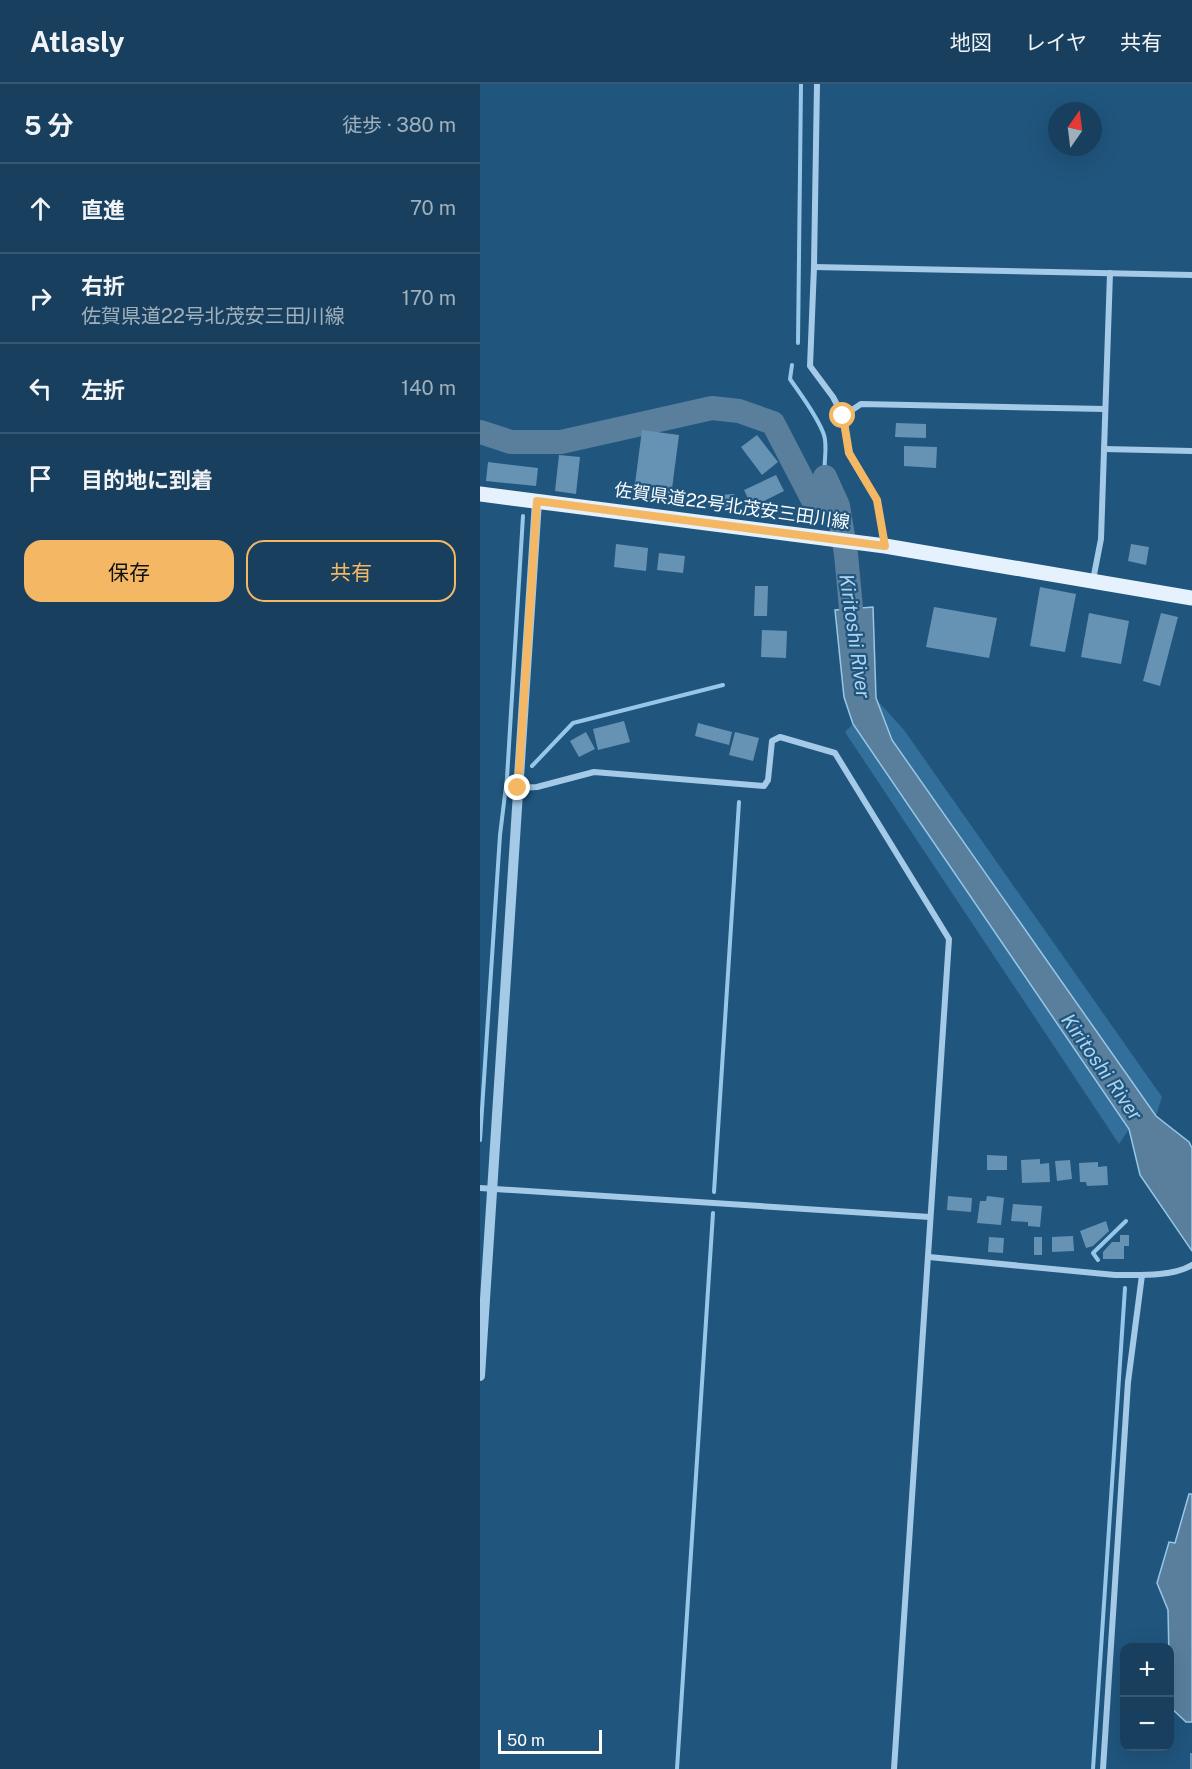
<!DOCTYPE html>
<html lang="ja">
<meta charset="utf-8">
<style>
:root{--surface:#18405e;--page:#214764;--text:#f1f3f6;--muted:#9fafbc;--line:#365973;--accent:#f4b864}
body{margin:0;font-family:"Public Sans","Noto Sans JP",sans-serif;background:var(--page);color:var(--text)}
.controls{position:absolute;right:18px;bottom:18px;display:grid;overflow:hidden;border-radius:12px;box-shadow:0 6px 24px #0002}
.controls button{width:54px;height:54px;display:grid;place-items:center;padding:0;border:0;border-bottom:2px solid var(--line);background:var(--surface);color:var(--text);font:30px sans-serif}
.compass{position:absolute;left:568px;top:18px;width:54px;height:54px;border-radius:50%;background:var(--surface);box-shadow:0 6px 24px #0002;rotate:14deg}
.scale{position:absolute;left:18px;bottom:15px;width:104px;box-sizing:border-box;padding-left:6px;border:3px solid #fff;border-top:0;font-size:16px;line-height:21px;white-space:nowrap;color:#fff;-webkit-text-stroke:4px #20557d;paint-order:stroke}
.stop{position:absolute;width:18px;height:18px;margin:-14px;border:4px solid #f4b864;border-radius:50%;background:#fff}
.stop.end{background:#f4b864;border-color:#fff;box-shadow:0 2px 6px #0008}
.list{margin:0;padding:0;list-style:none}
h2{display:flex;justify-content:space-between;align-items:center;height:78px;margin:0;padding:0 24px;font-size:26px}
h2 small{font-size:20px;font-weight:400;color:var(--muted)}
.list li{display:grid;grid-template-columns:39px 1fr auto;gap:18px;align-items:center;box-sizing:border-box;height:90px;padding:0 24px;border-top:2px solid var(--line)}
.list b{display:block;font-size:22px;white-space:nowrap}
.list p{margin:0;font-size:20px;white-space:nowrap;color:var(--muted)}
.list em{font-size:20px;font-style:normal;color:var(--muted)}
.actions{display:flex;gap:12px;padding:18px 24px}
.actions a{flex:1;padding:14px 0;border:2px solid var(--accent);border-radius:18px;text-align:center;font-size:21px;color:var(--accent)}
.actions .main{background:var(--accent);color:#111}
.icon{flex:none;width:33px;height:33px;fill:none;stroke:currentColor;stroke-width:2;stroke-linecap:round;stroke-linejoin:round}
.map{position:relative;flex:none;width:712px;height:1685px;overflow:hidden}
header{display:flex;align-items:center;gap:36px;box-sizing:border-box;height:84px;padding:0 30px;background:var(--surface);border-bottom:2px solid var(--line)}
header strong{font-size:28px}
nav{display:flex;gap:33px;margin-inline-start:auto;font-size:21px}
main{display:flex}
aside{flex:1;background:var(--surface)}
.map>svg:first-child{display:block}
.green{fill:#336f9b}
.water{fill:#597f9d;stroke:#97c7e8;stroke-width:1.5}
.lines{fill:none;stroke-linecap:round;stroke-linejoin:round}
.stream{stroke:#97c7e8;stroke-width:4}
.river{stroke:#597f9d;stroke-width:24}
.building{fill:#6693b4}
.minor{stroke:#a4cae7;stroke-width:6}
.tertiary{stroke:#a4cae7;stroke-width:10}
.primary{stroke:#e5f1fd;stroke-width:15}
.route{stroke:#f4b864;stroke-width:8}
.labels{text-anchor:middle;stroke-width:4.5;stroke-linejoin:round;paint-order:stroke}
.street-label{font-size:18px;fill:#fff;stroke:#20557d}
.water-label{font-size:20px;font-style:italic;fill:#afd4ef;stroke:#20557d}
</style>
<header>
<strong>Atlasly</strong>
<nav><a>地図</a><a>レイヤ</a><a>共有</a></nav>
</header>
<main>
<aside>
<h2>5 分<small>徒歩 · 380 m</small></h2>
<ul class="list">
<li><svg class="icon" aria-label="ahead" viewBox="0 0 24 24"><path d="M12 20V5M6 11l6-6 6 6"/></svg><div><b>直進</b></div><em>70 m</em></li>
<li><svg class="icon" aria-label="right" viewBox="0 0 24 24"><path d="M7 20v-9h11M14 6l5 5-5 5"/></svg><div><b>右折</b><p>佐賀県道22号北茂安三田川線</p></div><em>170 m</em></li>
<li><svg class="icon" aria-label="left" viewBox="0 0 24 24"><path d="M17 20v-9H6M10 6l-5 5 5 5"/></svg><div><b>左折</b></div><em>140 m</em></li>
<li><svg class="icon" aria-label="arrive" viewBox="0 0 24 24"><path d="M6 21V4h12l-3 4 3 4H6"/></svg><div><b>目的地に到着</b></div></li>
</ul>
<div class="actions"><a class="main">保存</a><a>共有</a></div>
</aside>
<div class="map">
<svg width="712" height="1685" viewBox="0 0 712 1685">
<rect width="100%" height="100%" fill="#20557d"/>
<!-- green -->
<g class="green">
<path d="M396 615 424 646 682 1013 676 1032 412 656Z"/>
<path d="M373 640 649 1045 639 1060 365 648Z"/>
</g>
<!-- water -->
<g class="water">
<path d="M393 523 396 614 412 656 676 1032 709 1058 712 1064V1167L660 1091 649 1045 373 640 364 613 355 526Z"/>
<path d="M709 1410H712V1638H706L690 1623 688 1526 677 1499 689 1458 695 1459Z"/>
</g>
<g class="lines">
<!-- stream -->
<g class="stream">
<path d="M318 259 321 0"/>
<path d="M312 281 310 295C321 311 338 333 344 351 348 363 343 379 345 393"/>
<path d="M52 682 93 639 243 601"/>
<path d="M0 1056 20 751 27 694 43 432"/>
<path d="M234 1108 259 718"/>
<path d="M618 1176 613 1169 646 1137"/>
<path d="M197 1685 233 1129"/>
<path d="M613 1685 645 1204"/>
</g>
<!-- river -->
<path class="river" d="M0 348 31 358H81L232 324 259 327 293 339 336 422 345 393 358 422 366 470 374 557"/>
</g>
<!-- building -->
<g class="building">
<path d="M416 339 446 340V354L415 353Z"/>
<path d="M162 346 199 351 190 420 153 415Z"/>
<path d="M277 351 298 378 282 391 261 363Z"/>
<path d="M424 362 457 363 456 384 424 382Z"/>
<path d="M79 371 100 373 96 410 75 407Z"/>
<path d="M8 378 58 384 56 402 6 397Z"/>
<path d="M296 391 304 407 272 423 264 406Z"/>
<path d="M254 410 255 423 241 424 240 411Z"/>
<path d="M136 460 168 464 166 487 134 483Z"/>
<path d="M651 460 669 463 666 481 648 477Z"/>
<path d="M179 469 205 472 203 489 177 486Z"/>
<path d="M275 502H288L287 532H274Z"/>
<path d="M560 503 596 510 585 568 550 562Z"/>
<path d="M454 523 517 534 509 574 446 563Z"/>
<path d="M609 529 649 537 641 580 601 573Z"/>
<path d="M681 529 698 533 680 602 663 597Z"/>
<path d="M282 546 307 547 306 574 281 573Z"/>
<path d="M144 637 150 658 118 666 113 645Z"/>
<path d="M218 639 252 648 249 661 215 652Z"/>
<path d="M106 648 115 665 99 673 90 657Z"/>
<path d="M255 648 279 654 273 677 249 671Z"/>
<path d="M507 1071 527 1072V1086H507Z"/>
<path d="M560 1075V1080L569 1079 570 1098 542 1099 541 1076Z"/>
<path d="M590 1076 592 1095 577 1097 575 1077Z"/>
<path d="M618 1078V1083L627 1082 628 1101 607 1102 606 1098H600L599 1079Z"/>
<path d="M468 1112 492 1114 491 1128 467 1126Z"/>
<path d="M507 1112 524 1114 521 1141 497 1139 500 1117H506Z"/>
<path d="M533 1120 562 1122 560 1143 548 1142V1138L531 1137Z"/>
<path d="M626 1137 629 1147 613 1162 606 1164 600 1147Z"/>
<path d="M640 1151H649V1162H644V1175H623V1168L632 1158H640Z"/>
<path d="M593 1152 594 1167 572 1168V1153Z"/>
<path d="M509 1153 524 1154 523 1169 508 1168Z"/>
<rect x="554" y="1153" width="8" height="18"/>
<rect x="710" y="1669" width="2" height="16"/>
</g>
<g class="lines">
<!-- minor -->
<g class="minor">
<path d="M337 0 334 183 330 282 353 313 363 332 369 370 397 416 405 460"/>
<path d="M334 183 712 191"/>
<path d="M363 332 381 320 625 325"/>
<path d="M624 365 712 367"/>
<path d="M613 496 621 455 630 189"/>
<path d="M38 704 57 703 114 688 284 702 288 696 292 657 300 653 355 669 469 855 414 1685"/>
<path d="M0 1104 450 1133"/>
<path d="M449 1173 635 1191C658 1191 692 1193 712 1181"/>
<path d="M623 1685 648 1298 662 1191"/>
</g>
<!-- tertiary -->
<path class="tertiary" d="M0 1292 57 417"/>
<!-- primary -->
<path class="primary" d="M0 410 405 462 712 514"/>
</g>
<g class="lines">
<!-- route -->
<path class="route" d="M38 704 57 417 405 462 397 416 369 369 363 332"/>
</g>
<g class="labels">
<!-- street labels -->
<g class="street-label">
<text transform="translate(252 422) rotate(8)" y="6">佐賀県道22号北茂安三田川線</text>
</g>
<!-- water labels -->
<g class="water-label">
<text transform="translate(375 552) rotate(82)" y="7">Kiritoshi River</text>
<text transform="translate(622 983) rotate(55)" y="7">Kiritoshi River</text>
</g>
</g>
</svg>
<div class="controls">
<button>+</button>
<button>−</button>
</div>
<svg class="compass" viewBox="-18 -18 36 36"><path d="M0-13l5 13h-10z" fill="#e53935"/><path d="M0 13l5-13h-10z" fill="#9fafbc"/></svg>
<div class="scale">50 m</div>
<div class="stop" style="left:363px;top:332px"></div>
<div class="stop end" style="left:38px;top:704px"></div>
</div>
</main>
